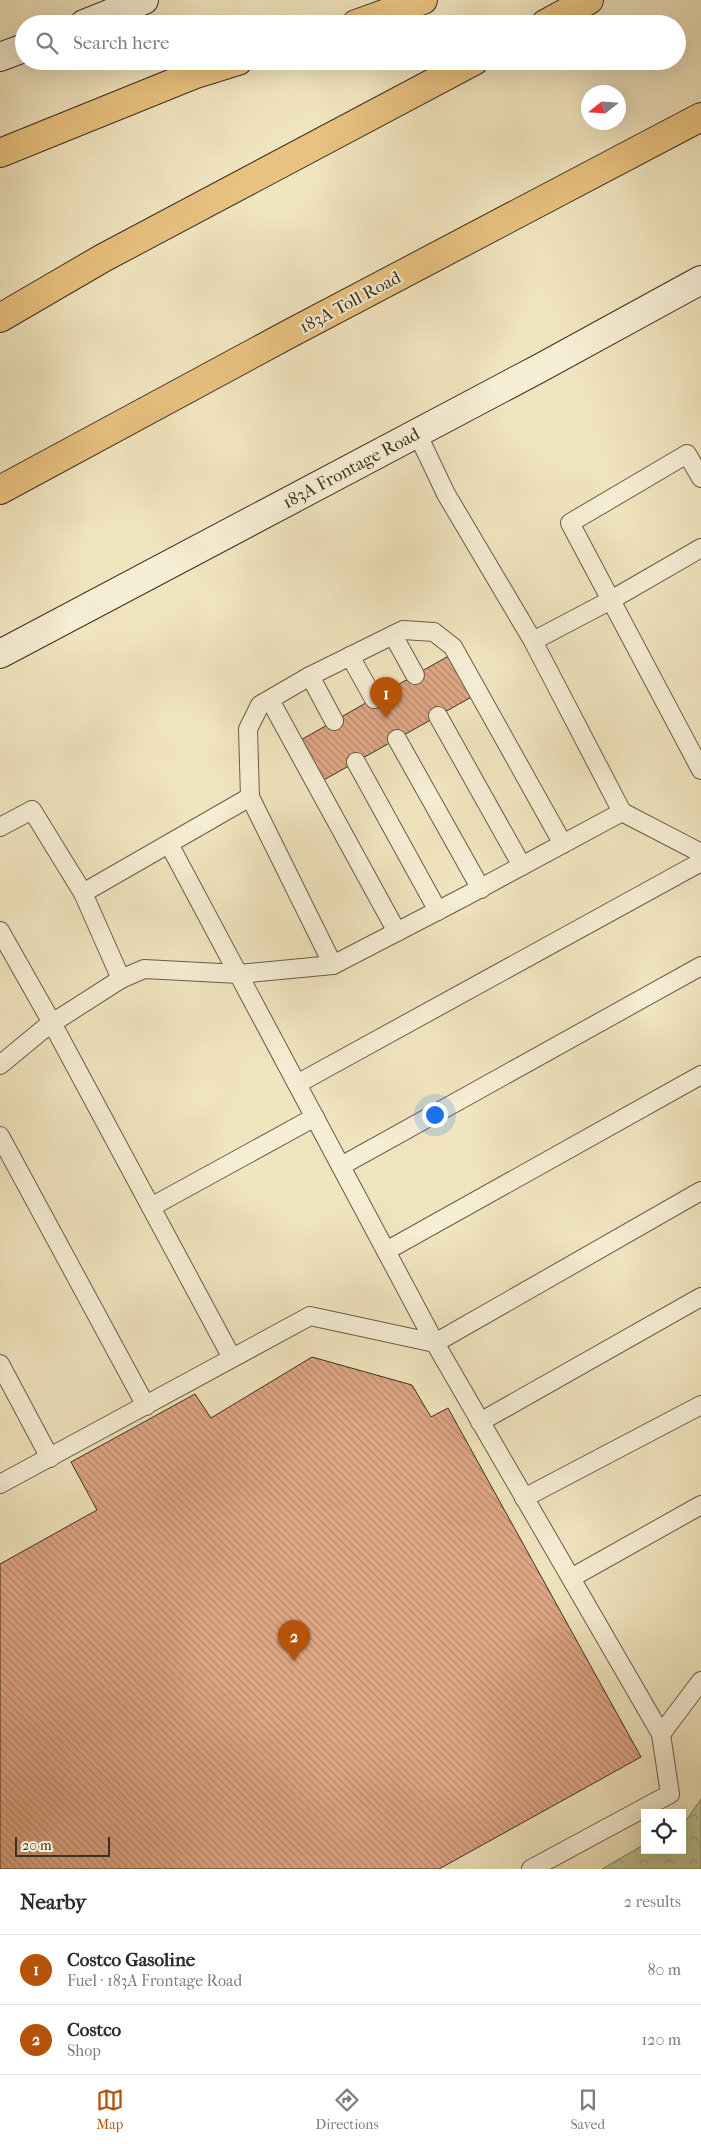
<!DOCTYPE html>
<meta charset="utf-8">
<style>
:root{--surface:#fff;--page:#f7f7f7;--text:#2b2b33;--muted:#7c7c81;--line:#e1e1e2;--accent:#b45309}
body{margin:0;font-family:"IM FELL French Canon",serif;background:var(--page);color:var(--text)}
.controls{position:absolute;right:15px;bottom:15px;display:grid;overflow:hidden;border-radius:0px;box-shadow:0 5px 20px #0002}
.controls button{width:45px;height:45px;display:grid;place-items:center;padding:0;border:0;border-bottom:1px solid var(--line);background:var(--surface);color:var(--text);font:25px sans-serif}
.compass{position:absolute;left:581px;top:85px;width:45px;height:45px;border-radius:50%;background:var(--surface);box-shadow:0 5px 20px #0002;rotate:253deg}
.scale{position:absolute;left:15px;bottom:12px;width:95px;box-sizing:border-box;padding-left:5px;border:2px solid #3b3024;border-top:0;font-size:14px;line-height:18px;white-space:nowrap;color:#3b3024;-webkit-text-stroke:4px #f6eed5;paint-order:stroke}
.you{position:absolute;left:434px;top:1114px;width:18px;height:18px;margin:-12px;border:4px solid #fff;border-radius:50%;background:#1a73e8;box-shadow:0 0 0 8px #1a73e833}
.badge{display:grid;place-items:center;width:32px;height:32px;border-radius:50%;background:var(--accent);color:#fff;font-size:16px;font-weight:700}
.pin{position:absolute;translate:-50% -41px;filter:drop-shadow(0 1px 2px #0008)}
.pin::after{content:'';position:absolute;top:26px;width:18px;height:15px;background:inherit;clip-path:polygon(0 0,100% 0,50% 100%)}
.list{margin:0;padding:0;list-style:none}
h2{display:flex;justify-content:space-between;align-items:center;height:65px;margin:0;padding:0 20px;font-size:21px}
h2 small{font-size:16px;font-weight:400;color:var(--muted)}
.list li{display:grid;grid-template-columns:32px 1fr auto;gap:15px;align-items:center;box-sizing:border-box;height:70px;padding:0 20px;border-top:1px solid var(--line)}
.list b{display:block;font-size:19px;white-space:nowrap}
.list p{margin:0;font-size:16px;white-space:nowrap;color:var(--muted)}
.list em{font-size:16px;font-style:normal;color:var(--muted)}
.icon{flex:none;width:28px;height:28px;fill:none;stroke:currentColor;stroke-width:2;stroke-linecap:round;stroke-linejoin:round}
.map{position:relative;flex:none;width:701px;height:1869px;overflow:hidden}
.search{position:absolute;background:var(--surface);box-shadow:0 5px 20px #0002;left:15px;right:15px;top:15px;height:55px;display:flex;align-items:center;gap:12px;box-sizing:border-box;padding:0 18px;border-radius:28px;color:var(--muted);font-size:19px}
.sheet{height:205px;background:var(--surface)}
nav{display:flex;justify-content:space-around;align-items:center;box-sizing:border-box;height:70px;border-top:1px solid var(--line);background:var(--surface);font-size:14px;color:var(--muted)}
nav a{display:grid;justify-items:center;gap:2px}
nav .on{color:var(--accent)}
.map>svg:first-child{display:block}
.forest{fill:url(#forest-crowns);stroke:#7c7a5a}
.building{fill:url(#building-back-hatch);stroke:#3b3024}
.lines{fill:none;stroke-linecap:round;stroke-linejoin:round}
.lane-casing{stroke:#685d4b;stroke-width:20}
.secondary-casing{stroke:#3b3024;stroke-width:30}
.highway-casing{stroke:#3b3024;stroke-width:30}
.lane{stroke:#f6eed5;stroke-width:18}
.secondary{stroke:#f6eed5;stroke-width:28}
.highway{stroke:#e8c280;stroke-width:28}
.labels{text-anchor:middle;stroke-width:4;stroke-linejoin:round;paint-order:stroke}
.street-label{font-size:18px;fill:#3b3024;stroke:#f6eed5}
</style>
<div class="map">
<svg width="701" height="1869" viewBox="0 0 701 1869">
<defs>
<pattern id="forest-crowns" width="20" height="18" patternUnits="userSpaceOnUse" patternTransform="scale(1.25)"><rect width="20" height="18" fill="#bcc490"/><path d="M2 6a3 3 0 1 1 6 0M12 15a3 3 0 1 1 6 0" fill="none" stroke="#9aa075"/></pattern>
<pattern id="building-back-hatch" width="6" height="6" patternUnits="userSpaceOnUse" patternTransform="scale(1.25)"><rect width="6" height="6" fill="#e0a785"/><path d="M-1 5l2 2M0 0l6 6M5-1l2 2" fill="none" stroke="#b7886d"/></pattern>
</defs>
<rect width="100%" height="100%" fill="#f1e5bf"/>
<filter id="stains"><feTurbulence type="fractalNoise" baseFrequency=".004" numOctaves="4"/><feColorMatrix values="0 0 0 0 .2 0 0 0 0 .09 0 0 0 0 .02 0 0 0 .5 -.17"/></filter>
<radialGradient id="worn" r=".72"><stop offset=".6" stop-color="#630" stop-opacity="0"/><stop offset="1" stop-color="#630" stop-opacity=".3"/></radialGradient>
<!-- forest -->
<path class="forest" d="M701 1799V1869H602L645 1844V1850H682V1822L687 1819Z"/>
<!-- building -->
<g class="building">
<path d="M452 654 475 695 322 781 299 741Z"/>
<path d="M312 1357 412 1385 431 1417 448 1408 641 1757 439 1869H0V1564L97 1510 71 1462 195 1394 211 1418Z"/>
</g>
<g class="lines">
<defs>
<g id="lane">
<path d="M417 433 446 494 533 641 622 812 701 853"/>
<path d="M701 478 687 454 570 523 701 770"/>
<path d="M393 635 415 675"/>
<path d="M533 641 611 600 701 548"/>
<path d="M350 656 374 699"/>
<path d="M310 676 403 630 434 632 453 647 563 844"/>
<path d="M270 700 397 932"/>
<path d="M438 716 522 866"/>
<path d="M397 739 481 889"/>
<path d="M356 762 438 911"/>
<path d="M250 797 248 729 260 705 310 676 334 721"/>
<path d="M0 827 32 810 83 893 250 797 333 965"/>
<path d="M169 844 435 1343 661 1734"/>
<path d="M83 893 121 979"/>
<path d="M0 931 52 1023 232 1358"/>
<path d="M0 1065 46 1027 121 979 144 969 239 974 333 965 466 896 622 812"/>
<path d="M297 1084 701 862"/>
<path d="M0 1136 146 1406"/>
<path d="M341 1166 701 966"/>
<path d="M151 1207 315 1117"/>
<path d="M386 1251 701 1075"/>
<path d="M0 1364 50 1458"/>
<path d="M480 1422 701 1297"/>
<path d="M0 1484 310 1316 435 1343 701 1191"/>
<path d="M524 1498 701 1405"/>
<path d="M571 1578 701 1505"/>
<path d="M531 1869 670 1794 661 1734 701 1681"/>
</g>
<g id="secondary">
<path d="M84 24 144 0"/>
<path d="M0 57 24 48"/>
<path d="M0 654 540 368 701 280"/>
</g>
<g id="highway">
<path d="M356 24 423 0"/>
<path d="M545 24 589 0"/>
<path d="M0 153 193 75 238 61"/>
<path d="M0 318 103 258 474 61"/>
<path d="M0 490 287 335 701 117"/>
</g>
</defs>
<!-- lane casing -->
<use href="#lane" class="lane-casing"/>
<!-- secondary casing -->
<use href="#secondary" class="secondary-casing"/>
<!-- highway casing -->
<use href="#highway" class="highway-casing"/>
<!-- lane -->
<use href="#lane" class="lane"/>
<!-- secondary -->
<use href="#secondary" class="secondary"/>
<!-- highway -->
<use href="#highway" class="highway"/>
</g>
<g class="labels">
<!-- street labels -->
<g class="street-label">
<text transform="translate(350 302) rotate(-28)" y="6">183A Toll Road</text>
<text transform="translate(351 468) rotate(-28)" y="6">183A Frontage Road</text>
</g>
</g>
<rect width="100%" height="100%" filter="url(#stains)"/>
<rect width="100%" height="100%" fill="url(#worn)"/>
</svg>
<div class="controls">
<button><svg class="icon" aria-label="locate" viewBox="0 0 24 24"><circle cx="12" cy="12" r="6"/><path d="M12 2v4M12 18v4M2 12h4M18 12h4"/></svg></button>
</div>
<svg class="compass" viewBox="-18 -18 36 36"><path d="M0-13l5 13h-10z" fill="#e53935"/><path d="M0 13l5-13h-10z" fill="#7c7c81"/></svg>
<div class="scale">20 m</div>
<div class="you"></div>
<div class="pin badge" style="left:386px;top:718px">1</div>
<div class="pin badge" style="left:294px;top:1661px">2</div>
<div class="search"><svg class="icon" aria-label="search" viewBox="0 0 24 24"><circle cx="10" cy="10" r="6"/><path d="M15 15l6 6"/></svg>Search here</div>
</div>
<section class="sheet">
<h2>Nearby<small>2 results</small></h2>
<ul class="list">
<li><span class="badge">1</span><div><b>Costco Gasoline</b><p>Fuel · 183A Frontage Road</p></div><em>80 m</em></li>
<li><span class="badge">2</span><div><b>Costco</b><p>Shop</p></div><em>120 m</em></li>
</ul>
</section>
<nav>
<a class="on"><svg class="icon" aria-label="map" viewBox="0 0 24 24"><path d="M3 6l6-2 6 2 6-2v14l-6 2-6-2-6 2zM9 4v14M15 6v14"/></svg>Map</a>
<a><svg class="icon" aria-label="directions" viewBox="0 0 24 24"><path d="M12 3l9 9-9 9-9-9zM9 14v-3h6M13 9l2 2-2 2"/></svg>Directions</a>
<a><svg class="icon" aria-label="saved" viewBox="0 0 24 24"><path d="M7 4h10v16l-5-4-5 4z"/></svg>Saved</a>
</nav>
